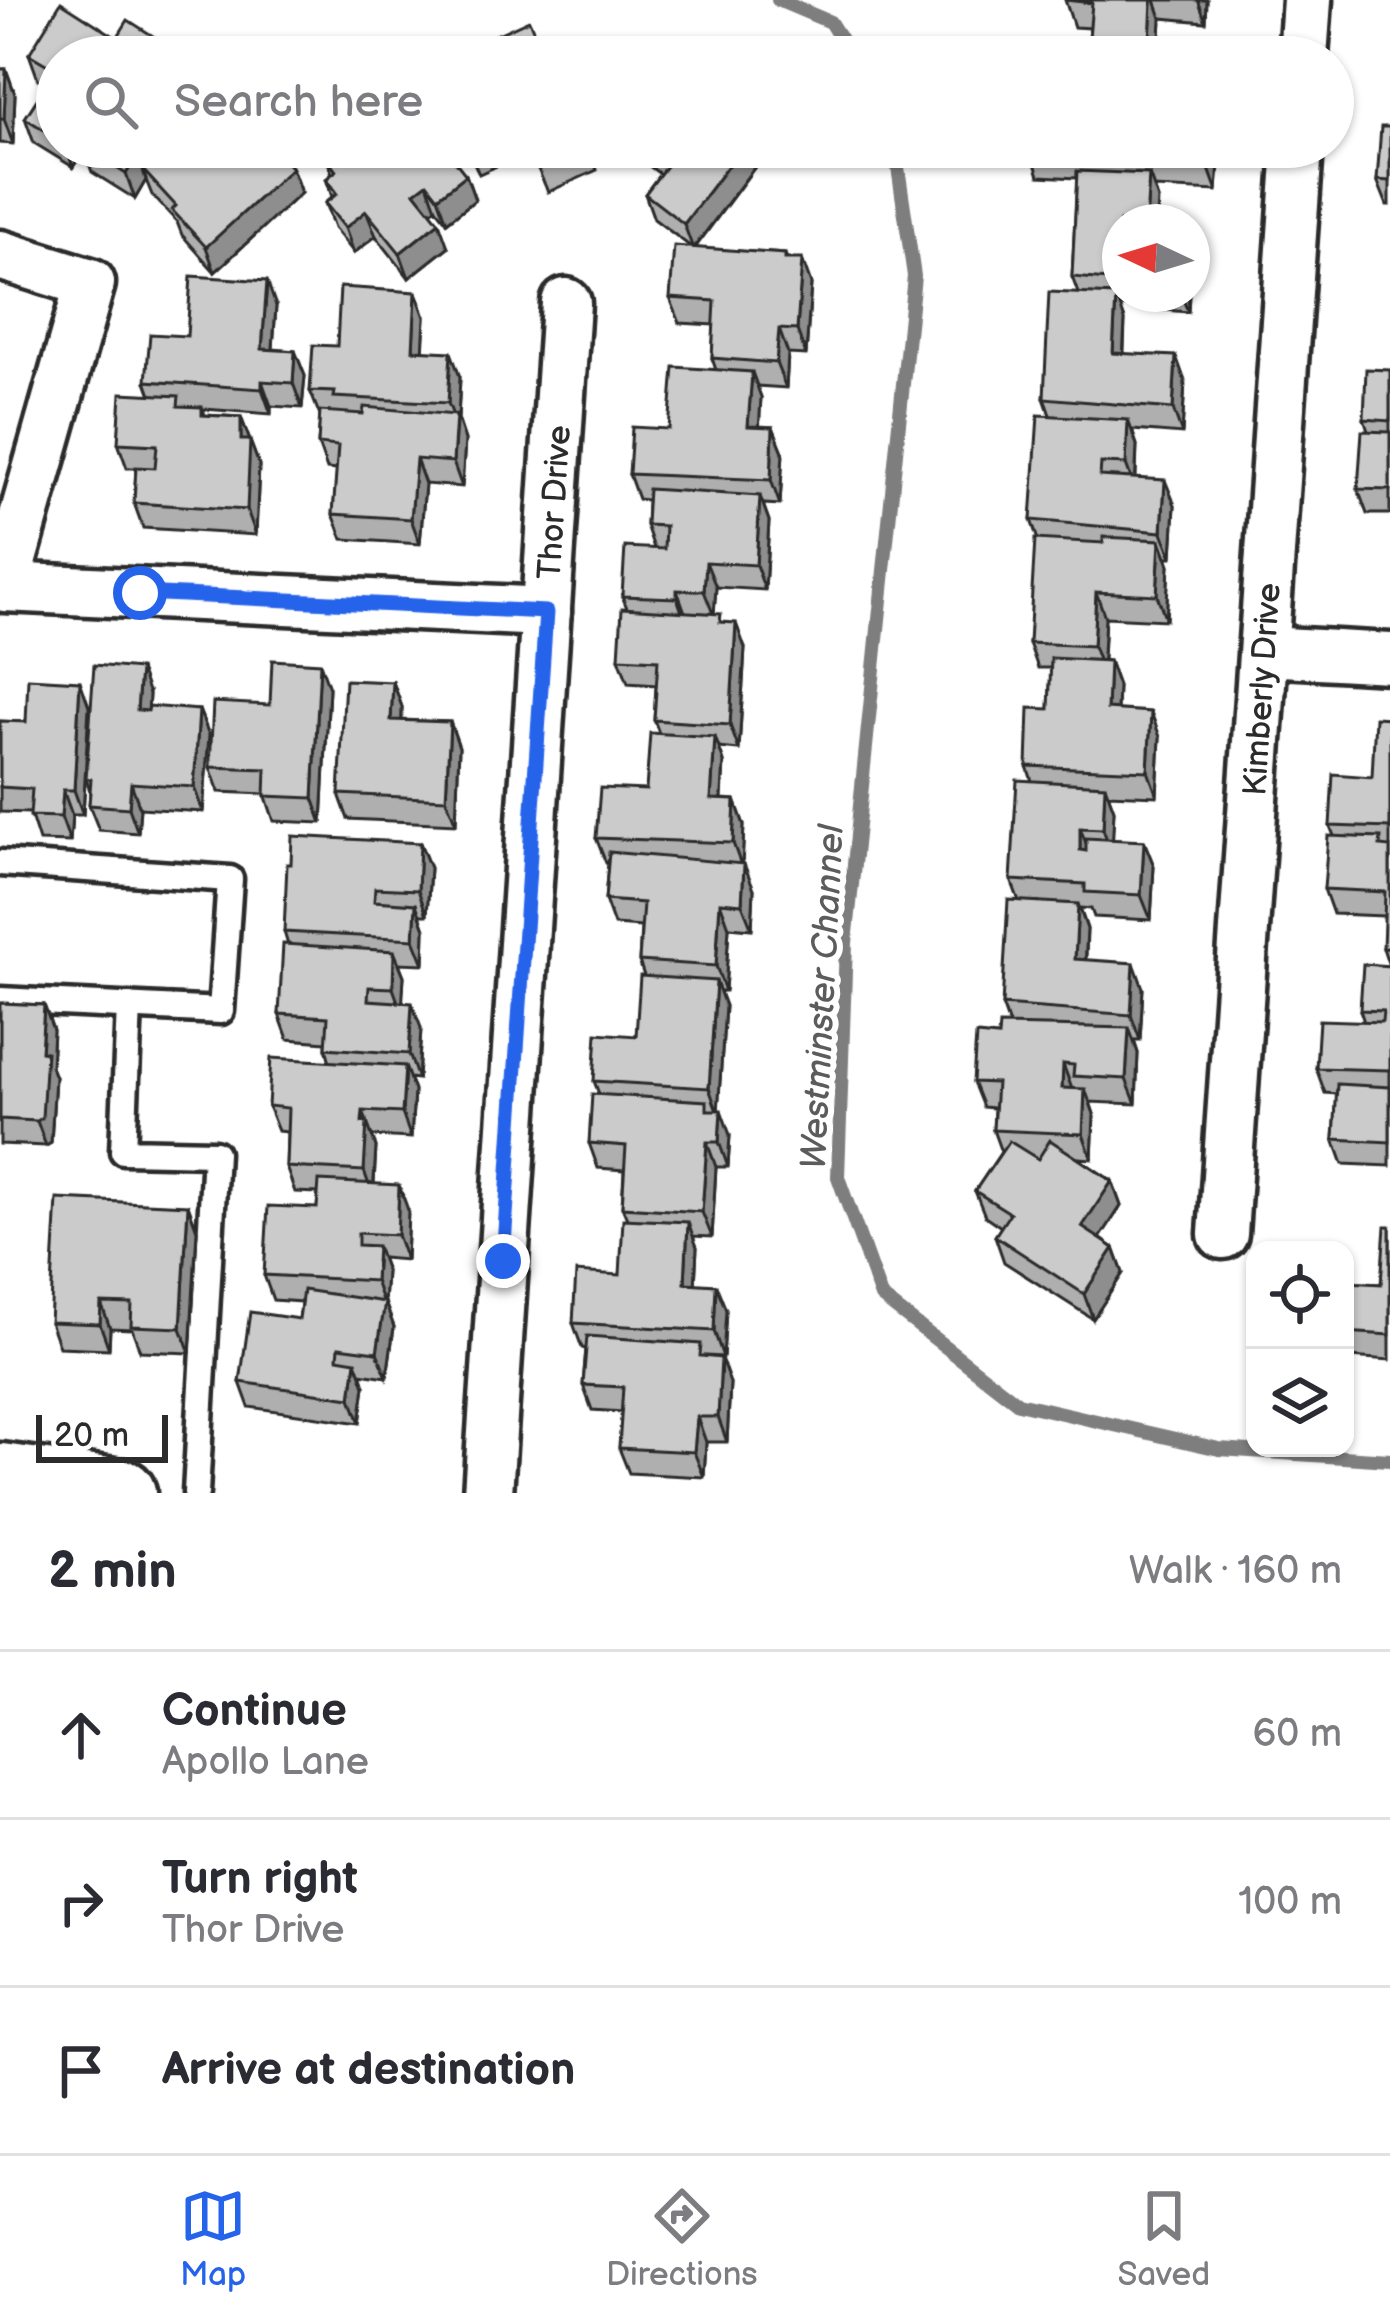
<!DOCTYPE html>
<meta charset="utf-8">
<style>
:root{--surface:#fff;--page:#f7f7f7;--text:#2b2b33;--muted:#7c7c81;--line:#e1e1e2;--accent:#2563eb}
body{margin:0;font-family:"Balsamiq Sans",sans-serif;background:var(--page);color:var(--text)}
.controls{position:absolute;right:36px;bottom:36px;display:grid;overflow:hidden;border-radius:24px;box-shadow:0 3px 9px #0004}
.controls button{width:108px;height:108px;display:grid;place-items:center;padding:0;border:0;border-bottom:3px solid var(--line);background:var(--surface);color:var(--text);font:60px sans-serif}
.compass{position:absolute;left:1102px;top:204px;width:108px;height:108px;border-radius:50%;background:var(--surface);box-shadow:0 3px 9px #0004;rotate:274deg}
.scale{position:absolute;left:36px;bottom:30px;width:132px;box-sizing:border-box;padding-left:12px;border:6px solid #2b2b2b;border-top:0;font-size:33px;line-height:42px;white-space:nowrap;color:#2b2b2b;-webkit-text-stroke:9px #fff;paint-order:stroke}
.stop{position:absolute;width:36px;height:36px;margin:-27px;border:9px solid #2563eb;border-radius:50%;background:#fff}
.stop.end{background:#2563eb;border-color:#fff;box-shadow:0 3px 12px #0008}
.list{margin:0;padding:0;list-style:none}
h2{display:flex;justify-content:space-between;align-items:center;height:156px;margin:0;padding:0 48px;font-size:51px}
h2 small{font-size:39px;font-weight:400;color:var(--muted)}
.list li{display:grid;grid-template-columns:78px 1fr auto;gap:36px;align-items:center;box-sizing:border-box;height:168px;padding:0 48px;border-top:3px solid var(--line)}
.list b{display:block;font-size:45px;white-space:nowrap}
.list p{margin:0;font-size:39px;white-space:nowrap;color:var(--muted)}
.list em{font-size:39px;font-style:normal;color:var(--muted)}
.icon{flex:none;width:66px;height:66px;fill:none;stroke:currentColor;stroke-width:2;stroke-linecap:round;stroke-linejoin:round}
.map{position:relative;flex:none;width:1390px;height:1493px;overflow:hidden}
.search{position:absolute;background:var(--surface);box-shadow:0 3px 9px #0004;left:36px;right:36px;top:36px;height:132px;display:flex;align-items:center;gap:30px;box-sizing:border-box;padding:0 42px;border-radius:66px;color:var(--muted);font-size:45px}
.sheet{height:660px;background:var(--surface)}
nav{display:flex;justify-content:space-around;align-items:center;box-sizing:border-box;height:168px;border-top:3px solid var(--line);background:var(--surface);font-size:33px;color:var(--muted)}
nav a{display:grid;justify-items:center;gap:6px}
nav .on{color:var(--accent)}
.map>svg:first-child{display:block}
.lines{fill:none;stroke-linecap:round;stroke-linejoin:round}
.stream{stroke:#7e7e7e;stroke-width:14}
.lane-casing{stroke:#2b2b2b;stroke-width:33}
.street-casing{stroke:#2b2b2b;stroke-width:57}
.secondary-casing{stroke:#2b2b2b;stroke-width:75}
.lane{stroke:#fff;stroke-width:24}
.street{stroke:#fff;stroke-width:48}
.secondary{stroke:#fff;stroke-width:66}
.wall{fill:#afafaf;stroke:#2b2b2b;stroke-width:3}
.shaded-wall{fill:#8e8e8e;stroke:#2b2b2b;stroke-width:3}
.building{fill:#cbcbcb;stroke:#2b2b2b;stroke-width:3}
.route{stroke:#2563eb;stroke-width:15}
.labels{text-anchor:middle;stroke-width:12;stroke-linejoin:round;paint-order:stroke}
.street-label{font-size:33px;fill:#2b2b2b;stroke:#fff}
.water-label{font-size:36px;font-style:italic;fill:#5c5c5c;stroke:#fff}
</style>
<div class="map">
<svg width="1390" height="1493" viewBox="0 0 1390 1493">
<rect width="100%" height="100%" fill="#fff"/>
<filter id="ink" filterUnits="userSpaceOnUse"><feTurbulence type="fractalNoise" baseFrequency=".00833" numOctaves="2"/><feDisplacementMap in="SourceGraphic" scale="24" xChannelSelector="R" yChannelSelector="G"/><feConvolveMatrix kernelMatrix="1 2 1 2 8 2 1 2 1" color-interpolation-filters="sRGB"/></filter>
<g filter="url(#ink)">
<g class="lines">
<!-- stream -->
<g class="stream">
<path d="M778 0 830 22 852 57"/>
<path d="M895 147 914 276 846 943 838 1177 881 1297 1018 1403 1219 1449 1390 1460"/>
</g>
<defs>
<g id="lane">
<path d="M0 863 230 879 221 1011 0 1000"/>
<path d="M129 1006 123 1151 215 1153 196 1493"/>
</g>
<g id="street">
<path d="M1303 57 1307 0"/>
<path d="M0 255 90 283 4 587 546 612"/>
<path d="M1265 651 1390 658"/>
<path id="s1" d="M1223 1234 1298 147"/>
<path id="s2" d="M488 1493 566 303"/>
</g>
<path id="secondary" d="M0 1477 122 1493"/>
</defs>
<!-- lane casing -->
<use href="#lane" class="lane-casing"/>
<!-- street casing -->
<use href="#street" class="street-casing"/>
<!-- secondary casing -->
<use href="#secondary" class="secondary-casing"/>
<!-- lane -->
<use href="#lane" class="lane"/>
<!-- street -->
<use href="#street" class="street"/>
<!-- secondary -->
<use href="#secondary" class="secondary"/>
</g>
<!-- wall -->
<g class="wall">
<path d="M1065 0H1207L1206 22 1161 18 1159 57 1094 51 1089 38 1090 28 1074 27Z"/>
<path d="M117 38 186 57H57V147H289L291 151 283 158 292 168 301 193 215 272 182 235 177 222 152 195 146 180 135 199 92 172 84 150 73 167 34 143 25 118 47 84 38 79 29 54Z"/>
<path d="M0 69H6L15 94 13 144 0 143Z"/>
<path d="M1390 127V205H1387L1377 180Z"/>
<path d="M467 147H589L597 170 548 192 530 151 479 174Z"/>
<path d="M628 147H760L763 156 695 248 785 254 787 259 811 284 806 355 788 354 786 388 756 386 761 397 759 426 773 427 783 452 780 505 763 504 769 521 765 590 716 587 714 613 745 648 739 750 719 748 724 762 722 799 735 800 744 825 742 864 754 889 752 929 729 927 725 991H719L725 1006 718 1110 730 1135 728 1167H716L712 1237 692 1236 697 1247 695 1284 726 1310 723 1357 706 1356 730 1383 727 1442H706L704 1477 629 1473 619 1448 622 1412 592 1410 583 1385 586 1349 582 1348 573 1323 620 1275 627 1219 622 1207 624 1170 598 1168 589 1143 599 1094 594 1081 636 1036 644 976 639 961 641 927 614 925 605 900 608 863H606L596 838 646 790 659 733 654 720 656 685 628 683 619 658 627 608 622 596 654 548 646 525 647 500 638 499 629 474 669 429 716 370 712 358 714 325 680 323 670 298 691 247 654 219 645 194 660 174 629 151Z"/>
<path d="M1030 147H1220L1217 191 1154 188 1158 199 1120 222V294H1189L1188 312 1120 306 1125 320 1124 353 1185 381 1182 434 1132 430 1137 445 1136 478 1175 505 1172 557H1166L1169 565 1166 620 1105 617 1103 660 1109 661 1118 686 1117 710 1160 737 1157 796 1108 794 1114 810 1112 840 1144 841 1154 866 1151 920 1094 917 1091 909 1080 908 1087 929 1086 960 1143 988 1140 1040H1134L1138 1053 1136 1104 1090 1102 1094 1114 1092 1159 1078 1158 1112 1181 1121 1206 1100 1238 1114 1248 1123 1273 1093 1319 1004 1262 995 1236 1001 1227 985 1216 975 1191 1001 1152 993 1130 994 1108 983 1107 973 1082 998 1037 1009 1025 1002 1005 1019 901 1011 880 1032 781 1027 766 1049 709 1051 668H1038L1029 643 1038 540 1031 520 1050 415 1044 398 1078 293 1072 277 1077 178 1039 176Z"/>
<path d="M327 159 466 175 475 200 447 222 436 208 431 212 448 247 409 278 376 236 354 253 334 228 325 203 332 197 326 179 332 174Z"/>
<path d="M276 306 273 349 295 351 305 376 302 408 271 406V414L203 409 205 415 241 417 259 465 256 535 143 528 134 503 136 468H127L118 443 151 395 146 381 187 336Z"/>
<path d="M425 317 423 350 460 377 458 419 465 440 462 487 425 484 420 544 343 539 333 514 337 470 327 469 318 444 320 416 310 391 337 346Z"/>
<path d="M1390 370V514H1367L1358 489 1368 431 1364 419Z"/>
<path d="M393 682 402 707V720L450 722 459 747 456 824 348 819 339 794Z"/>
<path d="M329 688 322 823 274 821 265 794 219 792 210 767 270 705Z"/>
<path d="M149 694 148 711 199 710 209 735 203 812 140 808 138 833 99 830 89 805 90 791 86 779Z"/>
<path d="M89 706 83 815H72L70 842 39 841 30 813 0 812V721L26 722Z"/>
<path d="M1390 718V948L1384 916 1333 914 1324 889 1334 836 1330 826 1372 777Z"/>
<path d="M420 843 430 868 427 915H420L425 929 424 964 399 963 404 976 402 1003 421 1028 418 1079 409 1078 414 1091 411 1138 372 1136 376 1147 374 1184 408 1210 406 1260 381 1258 386 1271 384 1302 394 1327 387 1377 361 1373 365 1386 360 1423 249 1407 240 1382 299 1319 301 1302 273 1300 264 1275 317 1208 318 1193 295 1192 286 1167 287 1132 278 1131 268 1106 330 1062 326 1048V1042L288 1039 279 1014 288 945 284 932Z"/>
<path d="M1383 948H1390V1166L1343 1164 1334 1139 1337 1094 1325 1093 1316 1068 1364 1022 1360 1010 1389 966Z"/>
<path d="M0 1003 44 1005 53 1030 51 1067 55 1077 51 1143 46 1146 0 1144Z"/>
<path d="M188 1205 197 1230 190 1353 140 1351 132 1329 110 1328 109 1349 59 1347 50 1322Z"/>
<path d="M1390 1226V1360L1350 1357 1345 1345V1282L1381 1284Z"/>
</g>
<!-- shaded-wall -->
<g class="shaded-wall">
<path d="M1152 0H1155L1161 18 1159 57H1155L1150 41Z"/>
<path d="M1198 0H1207L1206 22Z"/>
<path d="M6 69 15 94 13 144 4 119Z"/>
<path d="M66 147H83L84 150 73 167Z"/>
<path d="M142 147H160L163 154 143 170 146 180 135 199 126 174Z"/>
<path d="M269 147H289L291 151 276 165Z"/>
<path d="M742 147H760L763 156 693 249 684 224Z"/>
<path d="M1209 147H1220L1217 191 1208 166Z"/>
<path d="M292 168 301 193 215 272 206 247Z"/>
<path d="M1149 174 1158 199 1157 222H1146Z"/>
<path d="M466 175 475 200 447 222 438 197Z"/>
<path d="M427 183 436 208 424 217 415 192Z"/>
<path d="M366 211 376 236 354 253 345 228Z"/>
<path d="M439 222 448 247 409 278 400 253Z"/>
<path d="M802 259 811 284 806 355 797 330Z"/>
<path d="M267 281 276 306 271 374 262 349Z"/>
<path d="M416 292 425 317 422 375 413 350Z"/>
<path d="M1181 294H1189L1188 312Z"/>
<path d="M1116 295 1125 320 1122 378 1113 353Z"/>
<path d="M779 329 788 354 786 388 776 363Z"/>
<path d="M295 351 305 376 302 408 293 383Z"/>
<path d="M451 352 460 377 458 419 465 440 462 487 453 462 456 423 448 403Z"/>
<path d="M1176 356 1185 381 1182 434 1173 409Z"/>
<path d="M752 372 761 397 758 451 748 426Z"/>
<path d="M262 381 271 406V414L262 389Z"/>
<path d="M241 417 259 465 256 535 247 510 241 440Z"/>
<path d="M1128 420 1137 445 1135 489 1126 464Z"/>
<path d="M773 427 783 452 780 505 771 480Z"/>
<path d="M416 459 425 484 420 544 411 519Z"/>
<path d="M1165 480 1175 505 1172 557 1162 532Z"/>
<path d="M760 496 769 521 765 590 756 565Z"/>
<path d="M1160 540 1169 565 1166 620 1157 595Z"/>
<path d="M706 562 716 587 714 616 704 591Z"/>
<path d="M677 590 686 615V623L677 598Z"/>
<path d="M1096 592 1105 617 1102 671 1093 646Z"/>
<path d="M736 623 745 648 739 750 730 725Z"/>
<path d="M1109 661 1118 686 1116 734 1107 709Z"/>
<path d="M320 663 329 688 322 823 313 798Z"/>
<path d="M140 669 149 694 147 735 137 710Z"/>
<path d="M80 681 89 706 83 815 74 790Z"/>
<path d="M393 682 402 707 401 745 391 720Z"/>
<path d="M199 710 209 735 203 812 194 787Z"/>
<path d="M1151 712 1160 737 1157 796 1148 771Z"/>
<path d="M450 722 459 747 456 824 446 799Z"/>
<path d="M715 737 724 762 720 824 711 799Z"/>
<path d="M131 783 140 808 138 833 129 808Z"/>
<path d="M1105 785 1114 810 1112 854 1103 829Z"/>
<path d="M63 790 72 815 70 842 61 817Z"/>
<path d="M735 800 744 825 742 868 733 843Z"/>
<path d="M1080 828 1090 853 1080 850Z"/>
<path d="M1144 841 1154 866 1151 920 1141 895Z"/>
<path d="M420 843 430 868 427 915 418 890Z"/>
<path d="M744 864 754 889 752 929 742 904Z"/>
<path d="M720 902 729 927 725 991 716 966Z"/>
<path d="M416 904 425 929 424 964 414 939Z"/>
<path d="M1078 904 1087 929 1084 984 1075 959Z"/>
<path d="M394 951 404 976 402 1013 393 988Z"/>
<path d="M1134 963 1143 988 1140 1040 1131 1015Z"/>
<path d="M716 981 725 1006 718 1113 709 1088Z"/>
<path d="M412 1003 421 1028 418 1079 409 1054Z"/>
<path d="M44 1005 53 1030 51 1067 55 1077 51 1143 46 1146 37 1121Z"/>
<path d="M1129 1028 1138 1053 1136 1104 1126 1079Z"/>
<path d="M1063 1064 1072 1089 1062 1088Z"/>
<path d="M405 1066 414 1091 411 1138 402 1113Z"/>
<path d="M1085 1089 1094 1114 1092 1159 1083 1134Z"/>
<path d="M721 1110 730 1135 728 1167 719 1142Z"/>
<path d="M363 1111 376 1147 373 1196 364 1171Z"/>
<path d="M707 1142 716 1167 712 1237 702 1212Z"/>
<path d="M1112 1181 1121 1206 1091 1252 1082 1227Z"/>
<path d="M399 1185 408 1210 406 1260 397 1235Z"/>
<path d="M188 1205 197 1230 190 1353 181 1328Z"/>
<path d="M688 1222 697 1247 694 1308 685 1283Z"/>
<path d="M377 1246 386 1271 384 1306 385 1302 394 1327 387 1377 377 1352 384 1306 375 1281Z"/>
<path d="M1114 1248 1123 1273 1093 1319 1084 1294Z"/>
<path d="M716 1285 726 1310 723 1357 714 1331Z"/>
<path d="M101 1303 110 1328 109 1349 100 1324Z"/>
<path d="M721 1358 730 1383 727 1442 718 1417Z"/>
<path d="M356 1361 365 1386 360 1423 351 1398Z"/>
<path d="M697 1417 706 1442 704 1477 694 1452Z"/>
</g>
<!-- building -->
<g class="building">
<path d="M1065 0H1152L1150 41 1089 38 1092 3Z"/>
<path d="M61 2 117 38 128 20 186 57H57V138L25 118 56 70 29 54Z"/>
<path d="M529 20 540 46 544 45 550 57H493L485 40Z"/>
<path d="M1062 49 1155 54V57H1061Z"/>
<path d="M0 69H6L4 119H0Z"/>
<path d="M1381 127H1390V181L1377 180Z"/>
<path d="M83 147H142L126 174Z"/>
<path d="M161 147H273L292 168 206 247 172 210 176 206 143 170 164 150Z"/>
<path d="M327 147H444L466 175 438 197 427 183 415 192 439 222 400 253 366 211 345 228 325 203 337 194 326 179 336 171 327 159Z"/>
<path d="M530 147H584L539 167Z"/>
<path d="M648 147H742L684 224 645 194 669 162Z"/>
<path d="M1030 147H1209L1208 166 1131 163 1133 157 1030 151Z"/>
<path d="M1077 171 1149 174 1146 222H1120V281L1072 277Z"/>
<path d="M674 246 785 254V259H802L797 330 779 329 776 363 712 358 715 301 670 298Z"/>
<path d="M191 276 267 281 262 349 295 351 293 383 262 381V389L146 381 150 334 187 336Z"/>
<path d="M340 287 416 292 413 350 451 352 448 403 334 397 335 392 310 391 313 345 337 346Z"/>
<path d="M1049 292 1116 295 1113 353 1176 356 1173 409 1044 398Z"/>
<path d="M674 367 752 372 748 426 773 427 771 480 629 474 632 427 669 429Z"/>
<path d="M1366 369 1390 370V421L1364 419Z"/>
<path d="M121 393 179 396 178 406 202 407V415L241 417V440H250L247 510 134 503 136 467 155 468 157 445 118 443Z"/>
<path d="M364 407 456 415 453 462 416 459 411 519 333 514 338 446 318 444 320 411 363 414Z"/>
<path d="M1038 415 1128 420 1126 464 1101 463 1100 476 1165 480 1162 532 1031 520Z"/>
<path d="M1362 431 1390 432V490L1358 489Z"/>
<path d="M648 489 760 496 756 565 706 562 704 591 677 590V598L622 596 625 547 664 549 665 526 646 525Z"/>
<path d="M1103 537 1160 540 1157 595 1096 592 1093 646 1029 643 1035 539 1103 543Z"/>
<path d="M622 608 721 614 720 622 736 623 730 725 654 720 658 660 619 658Z"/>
<path d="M1051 658 1109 661 1107 709 1151 712 1148 771 1027 766 1029 708 1049 709Z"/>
<path d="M272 660 320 663 313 798 265 796 266 769 210 767 213 702 270 705Z"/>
<path d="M94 665 140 669 137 710 148 711 149 706 199 710 194 787 131 783 129 808 89 805 91 779H86Z"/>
<path d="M28 678 80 681 74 790H63L61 817 30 816 32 789 0 787V721L26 722Z"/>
<path d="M345 680 393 682 391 720 450 722 446 799 339 794Z"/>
<path d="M1375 717 1390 718V828L1330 826 1333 774 1372 777Z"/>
<path d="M650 733 715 737 711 799 735 800 733 843 596 838 600 788 646 790Z"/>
<path d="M1017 780 1105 785 1103 829 1080 828V850L1086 851V838L1144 841 1141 895 1085 892V884L1011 880Z"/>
<path d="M292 836 420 843 418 890 375 888 374 901 416 904 414 939 284 932 287 864H291Z"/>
<path d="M1328 836 1381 838 1380 846 1390 847V948H1383L1385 892 1324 889Z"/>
<path d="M609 852 744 864 742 904 720 902 716 966 639 961 643 903 605 900Z"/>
<path d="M1008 900 1078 904 1075 959 1134 963 1131 1015 1002 1005Z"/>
<path d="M283 944 394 951 393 988 369 987 368 1000 412 1003 409 1054 326 1048 328 1017 279 1014Z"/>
<path d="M1363 964 1390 966V1070L1316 1068 1319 1020 1382 1022 1383 1011 1360 1010Z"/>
<path d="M640 976 716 981 709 1088 594 1081 597 1033 636 1036Z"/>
<path d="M0 1003 44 1005 41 1051 46 1052 42 1118 37 1121 0 1119Z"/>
<path d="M999 1025 1129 1028 1126 1079 1073 1076 1074 1065 1063 1064 1062 1088 1085 1089 1083 1134 993 1130 996 1083 973 1082 976 1035 998 1037Z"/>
<path d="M271 1058 405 1066 402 1113 363 1111 362 1122H367L364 1171 286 1167 288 1108 268 1106Z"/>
<path d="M1337 1084 1390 1087V1142L1334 1139Z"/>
<path d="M592 1094 707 1101V1110H721L719 1142H707L702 1212 622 1207 626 1146 589 1143Z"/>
<path d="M1050 1140 1112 1181 1082 1227 1114 1248 1084 1294 995 1236 1010 1213 975 1191 1009 1141 1038 1159Z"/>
<path d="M319 1181 399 1185 397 1235 358 1233V1245L377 1246 375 1281 264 1275 268 1206 317 1208Z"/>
<path d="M57 1199 188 1205 181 1328 131 1326 132 1304 101 1303 100 1324 50 1322Z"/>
<path d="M623 1219 688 1222 685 1283 716 1285 714 1331 573 1323 576 1272 620 1275Z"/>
<path d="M1385 1226H1390V1335L1345 1332V1282L1381 1284Z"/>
<path d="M303 1290 385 1302 377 1352 339 1347 338 1358 356 1361 351 1398 240 1382 250 1312 299 1319Z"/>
<path d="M587 1336 701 1344 700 1356 721 1358 718 1417H697L694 1452 619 1448 623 1387 583 1385Z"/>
</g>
</g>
<g class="lines" filter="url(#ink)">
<!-- route -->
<path class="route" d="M140 593 546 612 503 1261"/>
</g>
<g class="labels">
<!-- street labels -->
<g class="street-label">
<text dy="12" stroke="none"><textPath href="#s2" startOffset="993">Thor Drive</textPath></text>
<text dy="12" stroke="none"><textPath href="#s1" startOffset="546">Kimberly Drive</textPath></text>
</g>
<!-- water labels -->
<g class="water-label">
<text transform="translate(821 997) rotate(-87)" y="13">Westminster Channel</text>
</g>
</g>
</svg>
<div class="controls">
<button><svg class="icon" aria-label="locate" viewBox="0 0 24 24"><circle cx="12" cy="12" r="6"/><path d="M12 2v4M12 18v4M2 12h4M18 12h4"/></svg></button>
<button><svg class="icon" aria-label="layers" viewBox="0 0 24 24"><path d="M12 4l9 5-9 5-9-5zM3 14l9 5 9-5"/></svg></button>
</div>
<svg class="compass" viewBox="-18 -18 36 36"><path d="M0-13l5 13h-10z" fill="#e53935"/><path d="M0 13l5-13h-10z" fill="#7c7c81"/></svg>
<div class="scale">20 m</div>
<div class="stop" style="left:140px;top:593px"></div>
<div class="stop end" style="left:503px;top:1261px"></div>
<div class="search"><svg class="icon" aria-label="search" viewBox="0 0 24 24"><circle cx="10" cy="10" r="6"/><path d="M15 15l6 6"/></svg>Search here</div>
</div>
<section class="sheet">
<h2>2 min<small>Walk · 160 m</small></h2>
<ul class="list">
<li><svg class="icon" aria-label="ahead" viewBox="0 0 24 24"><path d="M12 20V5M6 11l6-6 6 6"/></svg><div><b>Continue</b><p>Apollo Lane</p></div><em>60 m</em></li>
<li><svg class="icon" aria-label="right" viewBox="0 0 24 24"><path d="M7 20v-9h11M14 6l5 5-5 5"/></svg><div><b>Turn right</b><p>Thor Drive</p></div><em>100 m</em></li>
<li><svg class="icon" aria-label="arrive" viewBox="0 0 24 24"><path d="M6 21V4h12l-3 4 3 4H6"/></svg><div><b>Arrive at destination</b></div></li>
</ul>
</section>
<nav>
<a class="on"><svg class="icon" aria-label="map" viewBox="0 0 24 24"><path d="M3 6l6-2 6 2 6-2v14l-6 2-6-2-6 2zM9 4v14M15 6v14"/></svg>Map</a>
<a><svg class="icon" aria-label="directions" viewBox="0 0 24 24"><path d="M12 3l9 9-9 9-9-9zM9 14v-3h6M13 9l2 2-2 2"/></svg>Directions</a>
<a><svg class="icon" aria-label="saved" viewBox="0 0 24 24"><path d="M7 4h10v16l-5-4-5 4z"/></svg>Saved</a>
</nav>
